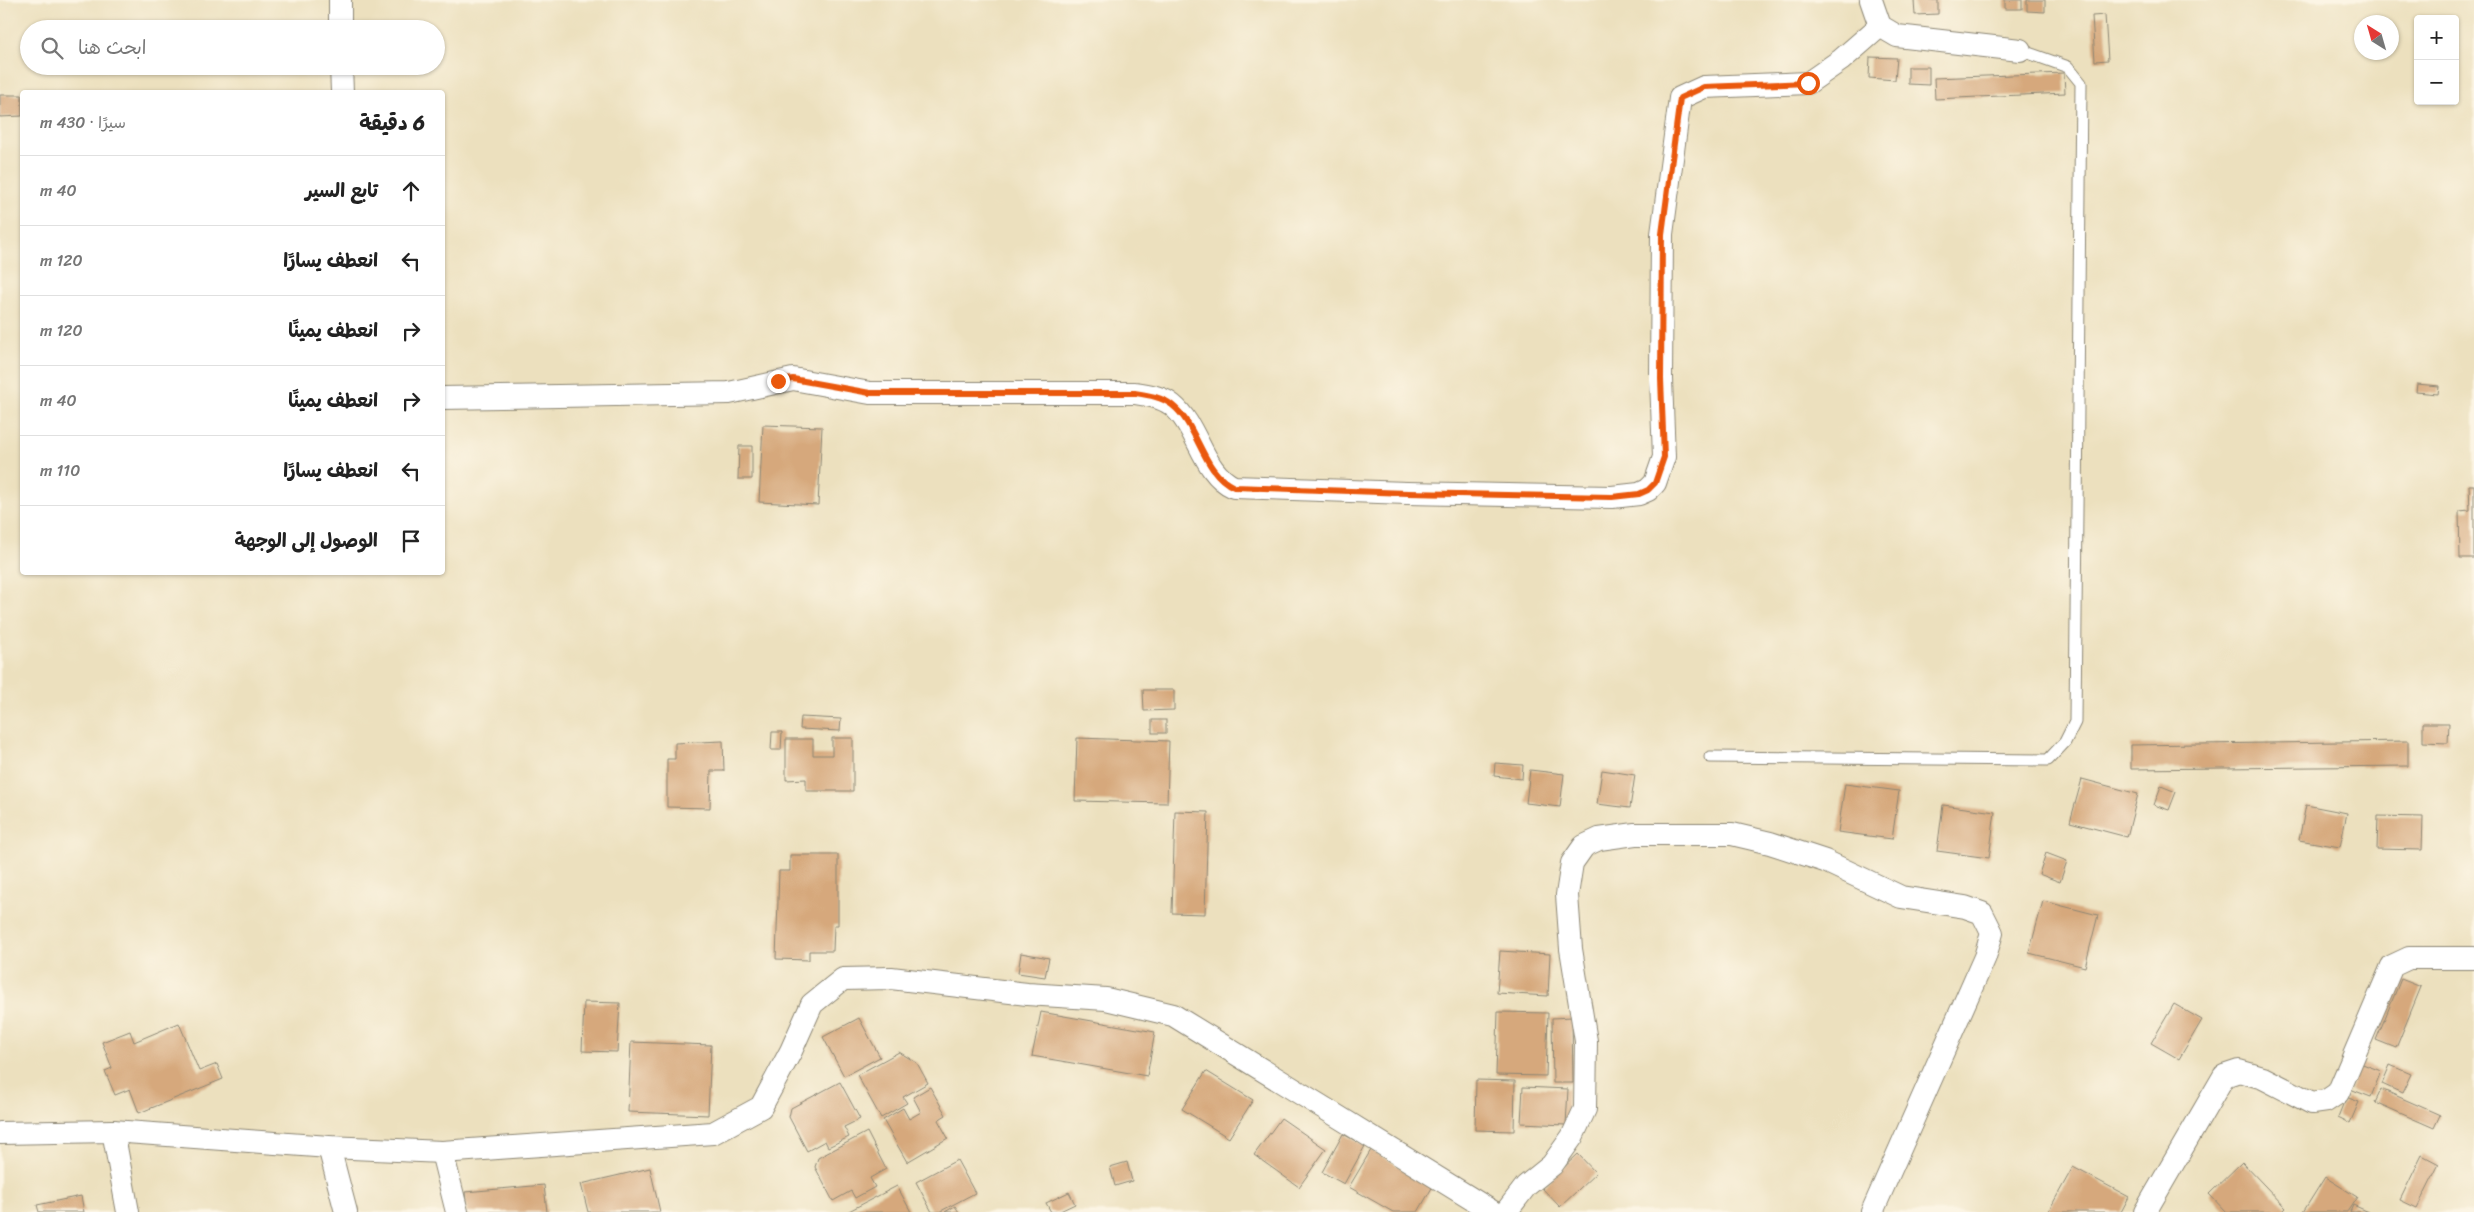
<!DOCTYPE html>
<html lang="ar">
<meta charset="utf-8">
<style>
:root{--surface:#fff;--page:#f6f6f6;--text:#222;--muted:#767676;--line:#e0e0e0}
body{margin:0;font-family:Sriracha,"Playpen Sans Arabic",sans-serif;background:var(--page);color:var(--text);direction:rtl}
.controls{position:absolute;right:15px;top:15px;display:grid;overflow:hidden;border-radius:5px;box-shadow:0 1px 4px #0004}
.controls button{width:45px;height:45px;display:grid;place-items:center;padding:0;border:0;border-bottom:1px solid var(--line);background:var(--surface);color:var(--text);font:25px sans-serif}
.compass{position:absolute;left:2354px;top:15px;width:45px;height:45px;border-radius:50%;background:var(--surface);box-shadow:0 1px 4px #0004;rotate:323deg}
.stop{position:absolute;width:15px;height:15px;margin:-11px;border:4px solid #ea580c;border-radius:50%;background:#fff}
.stop.end{background:#ea580c;border-color:#fff;box-shadow:0 1px 5px #0008}
.list{margin:0;padding:0;list-style:none}
h2{display:flex;justify-content:space-between;align-items:center;height:65px;margin:0;padding:0 20px;font-size:21px}
h2 small{font-size:16px;font-weight:400;color:var(--muted)}
.list li{display:grid;grid-template-columns:32px 1fr auto;gap:15px;align-items:center;box-sizing:border-box;height:70px;padding:0 20px;border-top:1px solid var(--line)}
.list b{display:block;font-size:19px;white-space:nowrap}
.list em{font-size:16px;font-style:normal;color:var(--muted)}
.icon{flex:none;width:28px;height:28px;fill:none;stroke:currentColor;stroke-width:2;stroke-linecap:round;stroke-linejoin:round}
.map{position:relative;flex:none;width:2474px;height:1212px;overflow:hidden;direction:ltr}
.search{position:absolute;background:var(--surface);box-shadow:0 1px 4px #0004;left:20px;top:20px;width:425px;height:55px;display:flex;align-items:center;gap:12px;box-sizing:border-box;padding:0 18px;border-radius:28px;color:var(--muted);font-size:19px}
.panel{position:absolute;background:var(--surface);box-shadow:0 1px 4px #0004;left:20px;top:90px;width:425px;height:485px;border-radius:5px;direction:rtl}
.map>svg:first-child{display:block}
.building{fill:#d6a87c}
.lines{fill:none;stroke-linecap:round;stroke-linejoin:round}
.lane-casing{stroke:#8c8674;stroke-width:13}
.street-casing{stroke:#8c8674;stroke-width:24}
.lane{stroke:#fff;stroke-width:11}
.street{stroke:#fff;stroke-width:22}
.route{stroke:#ea580c;stroke-width:6}
</style>
<div class="map">
<svg width="2474" height="1212" viewBox="0 0 2474 1212">
<rect width="100%" height="100%" fill="#fcf5e5"/>
<filter id="ink" filterUnits="userSpaceOnUse"><feTurbulence type="fractalNoise" baseFrequency=".02" numOctaves="2"/><feDisplacementMap in="SourceGraphic" scale="10" xChannelSelector="R" yChannelSelector="G"/><feConvolveMatrix kernelMatrix="1 2 1 2 8 2 1 2 1" color-interpolation-filters="sRGB"/></filter>
<filter id="wash" filterUnits="userSpaceOnUse"><feTurbulence type="fractalNoise" baseFrequency=".0096" numOctaves="4" result="noise"/><feDisplacementMap in="SourceGraphic" scale="20" xChannelSelector="R" yChannelSelector="G"/><feGaussianBlur stdDeviation="1.12" result="paint"/><feColorMatrix in="noise" values="0 0 0 0 0 0 0 0 0 0 0 0 0 0 0 0 0 1.4 0 .05"/><feComposite in="paint" operator="in"/></filter>
<g filter="url(#wash)">
<rect width="100%" height="100%" fill="#ece0be"/>
<g id="blocks">
<!-- building -->
<g class="building">
<path d="M1914 0H1938V14L1915 15Z"/>
<rect x="2005" y="0" width="17" height="9"/>
<path d="M2027 0H2045V12L2027 11Z"/>
<path d="M2105 15 2108 60 2095 61 2092 16Z"/>
<path d="M1870 57 1897 58 1895 80 1869 78Z"/>
<path d="M1908 67H1929V85L1908 84Z"/>
<path d="M2064 73 2065 93 1935 99 1934 78Z"/>
<path d="M0 95H22V116L0 117Z"/>
<path d="M2417 384 2439 386 2438 394 2416 392Z"/>
<path d="M763 425 822 427 818 505 759 502Z"/>
<path d="M739 446H752V479H738Z"/>
<path d="M2469 485H2474V558H2460L2459 511 2470 510Z"/>
<path d="M1143 690H1174V710L1144 711Z"/>
<path d="M801 717 841 719 840 731 800 729Z"/>
<rect x="1152" y="720" width="14" height="13"/>
<path d="M2423 723H2449L2448 743 2423 742Z"/>
<path d="M772 732H782L781 750H771Z"/>
<path d="M832 738H853V791H806V779L786 780V739H813V755H832Z"/>
<path d="M1077 738 1169 741 1167 803 1075 801Z"/>
<path d="M723 741 724 771H711L710 808 667 807V759H675V743Z"/>
<path d="M2408 741V766L2131 769V745Z"/>
<path d="M1495 763 1523 765 1522 779 1494 776Z"/>
<path d="M1530 770 1564 774 1560 807 1526 803Z"/>
<path d="M1602 770 1635 775 1630 808 1597 804Z"/>
<path d="M2082 779 2138 794 2127 837 2070 822Z"/>
<path d="M1845 784 1899 791 1892 839 1838 832Z"/>
<path d="M2161 786 2176 792 2169 810 2154 805Z"/>
<path d="M1943 805 1995 812 1989 858 1937 851Z"/>
<path d="M2306 805 2347 813 2340 847 2299 840Z"/>
<path d="M1175 811 1208 812 1205 914 1172 913Z"/>
<path d="M2378 816 2423 817 2422 850 2377 849Z"/>
<path d="M2046 853 2067 861 2060 882 2039 874Z"/>
<path d="M790 855H838V925H834L833 951H809V960L776 959 779 871H790Z"/>
<path d="M2043 901 2098 915 2085 967 2029 953Z"/>
<path d="M1500 951 1550 954 1548 996 1497 993Z"/>
<path d="M1021 953 1049 958 1045 977 1018 973Z"/>
<path d="M2401 979 2421 987 2396 1048 2376 1040Z"/>
<path d="M584 1002 620 1003 617 1052 582 1051Z"/>
<path d="M2174 1004 2202 1020 2179 1059 2151 1043Z"/>
<path d="M1041 1012 1155 1032 1147 1076 1032 1056Z"/>
<path d="M1498 1012 1548 1013 1546 1076 1496 1075Z"/>
<path d="M1572 1017 1573 1083H1553L1552 1018Z"/>
<path d="M859 1018 880 1057 844 1076 823 1037Z"/>
<path d="M179 1023 199 1071 217 1064 223 1079 139 1113 130 1089 115 1095 105 1071 112 1068 102 1042 130 1031 134 1042Z"/>
<path d="M631 1042 711 1045 708 1115 628 1112Z"/>
<path d="M899 1052 917 1063 928 1083 903 1097 907 1103 881 1118 857 1075Z"/>
<path d="M2360 1063 2381 1071 2371 1097 2350 1089Z"/>
<path d="M2390 1065 2411 1074 2402 1093 2382 1084Z"/>
<path d="M1206 1071 1253 1100 1229 1138 1182 1109Z"/>
<path d="M1476 1080 1515 1081 1514 1131 1475 1130Z"/>
<path d="M840 1082 860 1119 844 1127 849 1137 828 1147 825 1141 807 1151 789 1117 791 1108Z"/>
<path d="M930 1087 946 1115 938 1120 948 1138 907 1162 883 1120 903 1108 909 1119 921 1112 913 1097Z"/>
<path d="M1523 1087 1568 1089 1566 1125 1521 1123Z"/>
<path d="M2381 1089 2440 1115 2434 1128 2375 1102Z"/>
<path d="M2346 1097 2359 1102 2350 1123 2338 1117Z"/>
<path d="M1281 1118 1326 1149 1299 1187 1254 1155Z"/>
<path d="M867 1132 886 1169 870 1178 875 1187 855 1198 851 1191 833 1201 815 1167 818 1158Z"/>
<path d="M1343 1134 1365 1146 1344 1184 1322 1172Z"/>
<path d="M1371 1150 1433 1186 1418 1212H1393L1349 1187Z"/>
<path d="M1578 1154 1596 1173 1560 1207 1542 1188Z"/>
<path d="M2422 1155 2439 1164 2417 1208 2400 1200Z"/>
<path d="M957 1160 975 1193 939 1212H932L916 1182Z"/>
<path d="M1127 1162 1132 1181 1115 1186 1110 1167Z"/>
<path d="M2242 1162 2286 1208 2282 1212H2226L2209 1194Z"/>
<path d="M2073 1167 2129 1197 2121 1212H2048Z"/>
<path d="M650 1168 660 1212H588L581 1184Z"/>
<path d="M2325 1177 2357 1197 2347 1212H2303Z"/>
<path d="M544 1185 547 1212H467L465 1192Z"/>
<path d="M897 1186 911 1212H847Z"/>
<path d="M1069 1192 1075 1204 1058 1212H1051L1046 1203Z"/>
<path d="M81 1196 84 1212H39L37 1205Z"/>
<path d="M2353 1205 2369 1212H2350Z"/>
<path d="M955 1206 959 1212H945Z"/>
</g>
</g>
</g>
<g filter="url(#ink)">
<use href="#blocks" fill-opacity="0" stroke="#8c8674" stroke-width="1"/>
<g class="lines">
<defs>
<path id="lane" d="M1710 757 2048 760 2065 742 2075 722 2081 83 2068 67 2020 50"/>
<g id="street">
<path d="M340 0V29"/>
<path d="M1871 0 1880 26 1897 36 2020 50"/>
<path d="M341 66 342 92"/>
<path d="M442 398 729 393 793 379 870 393H1135C1148 395 1162 397 1172 405 1199 427 1202 473 1234 487L1407 493 1612 497 1639 494 1648 490 1655 483 1664 457 1661 379 1662 234 1680 98 1704 87 1808 83 1841 60 1880 26"/>
<path d="M113 1131 128 1212"/>
<path d="M0 1133 113 1131 329 1147 442 1152 713 1133 761 1107 791 1051 812 1004 843 979 891 978 1027 994 1106 999 1173 1015 1493 1212"/>
<path d="M329 1147 346 1212"/>
<path d="M442 1152 457 1212"/>
<path d="M1506 1212 1526 1186 1552 1165 1572 1137 1585 1109 1586 1041 1571 949 1567 895 1572 863 1584 846 1599 839 1635 834H1732L1770 843 1825 861 1901 897 1965 907 1982 913 1992 933 1985 957 1872 1212"/>
<path d="M2145 1212 2224 1076 2239 1071 2263 1078 2312 1103 2326 1101 2338 1093 2392 966 2409 958H2474"/>
</g>
</defs>
<!-- lane casing -->
<use href="#lane" class="lane-casing"/>
<!-- street casing -->
<use href="#street" class="street-casing"/>
<!-- lane -->
<use href="#lane" class="lane"/>
<!-- street -->
<use href="#street" class="street"/>
</g>
</g>
<g class="lines" filter="url(#ink)">
<!-- route -->
<path class="route" d="M778 381 793 379 870 393H1135C1148 395 1162 397 1172 405 1199 426 1202 473 1234 487L1408 493 1612 497 1639 494 1648 490 1655 483 1664 457 1661 379 1662 234 1680 98 1704 87 1808 83"/>
</g>
</svg>
<div class="controls">
<button>+</button>
<button>−</button>
</div>
<svg class="compass" viewBox="-18 -18 36 36"><path d="M0-13l5 13h-10z" fill="#e53935"/><path d="M0 13l5-13h-10z" fill="#767676"/></svg>
<div class="stop" style="left:1808px;top:83px"></div>
<div class="stop end" style="left:778px;top:381px"></div>
<div class="search"><svg class="icon" aria-label="search" viewBox="0 0 24 24"><circle cx="10" cy="10" r="6"/><path d="M15 15l6 6"/></svg>ابحث هنا</div>
<section class="panel">
<h2>6 دقيقة<small>سيرًا · 430 m</small></h2>
<ul class="list">
<li><svg class="icon" aria-label="ahead" viewBox="0 0 24 24"><path d="M12 20V5M6 11l6-6 6 6"/></svg><div><b>تابع السير</b></div><em>40 m</em></li>
<li><svg class="icon" aria-label="left" viewBox="0 0 24 24"><path d="M17 20v-9H6M10 6l-5 5 5 5"/></svg><div><b>انعطف يسارًا</b></div><em>120 m</em></li>
<li><svg class="icon" aria-label="right" viewBox="0 0 24 24"><path d="M7 20v-9h11M14 6l5 5-5 5"/></svg><div><b>انعطف يمينًا</b></div><em>120 m</em></li>
<li><svg class="icon" aria-label="right" viewBox="0 0 24 24"><path d="M7 20v-9h11M14 6l5 5-5 5"/></svg><div><b>انعطف يمينًا</b></div><em>40 m</em></li>
<li><svg class="icon" aria-label="left" viewBox="0 0 24 24"><path d="M17 20v-9H6M10 6l-5 5 5 5"/></svg><div><b>انعطف يسارًا</b></div><em>110 m</em></li>
<li><svg class="icon" aria-label="arrive" viewBox="0 0 24 24"><path d="M6 21V4h12l-3 4 3 4H6"/></svg><div><b>الوصول إلى الوجهة</b></div></li>
</ul>
</section>
</div>
